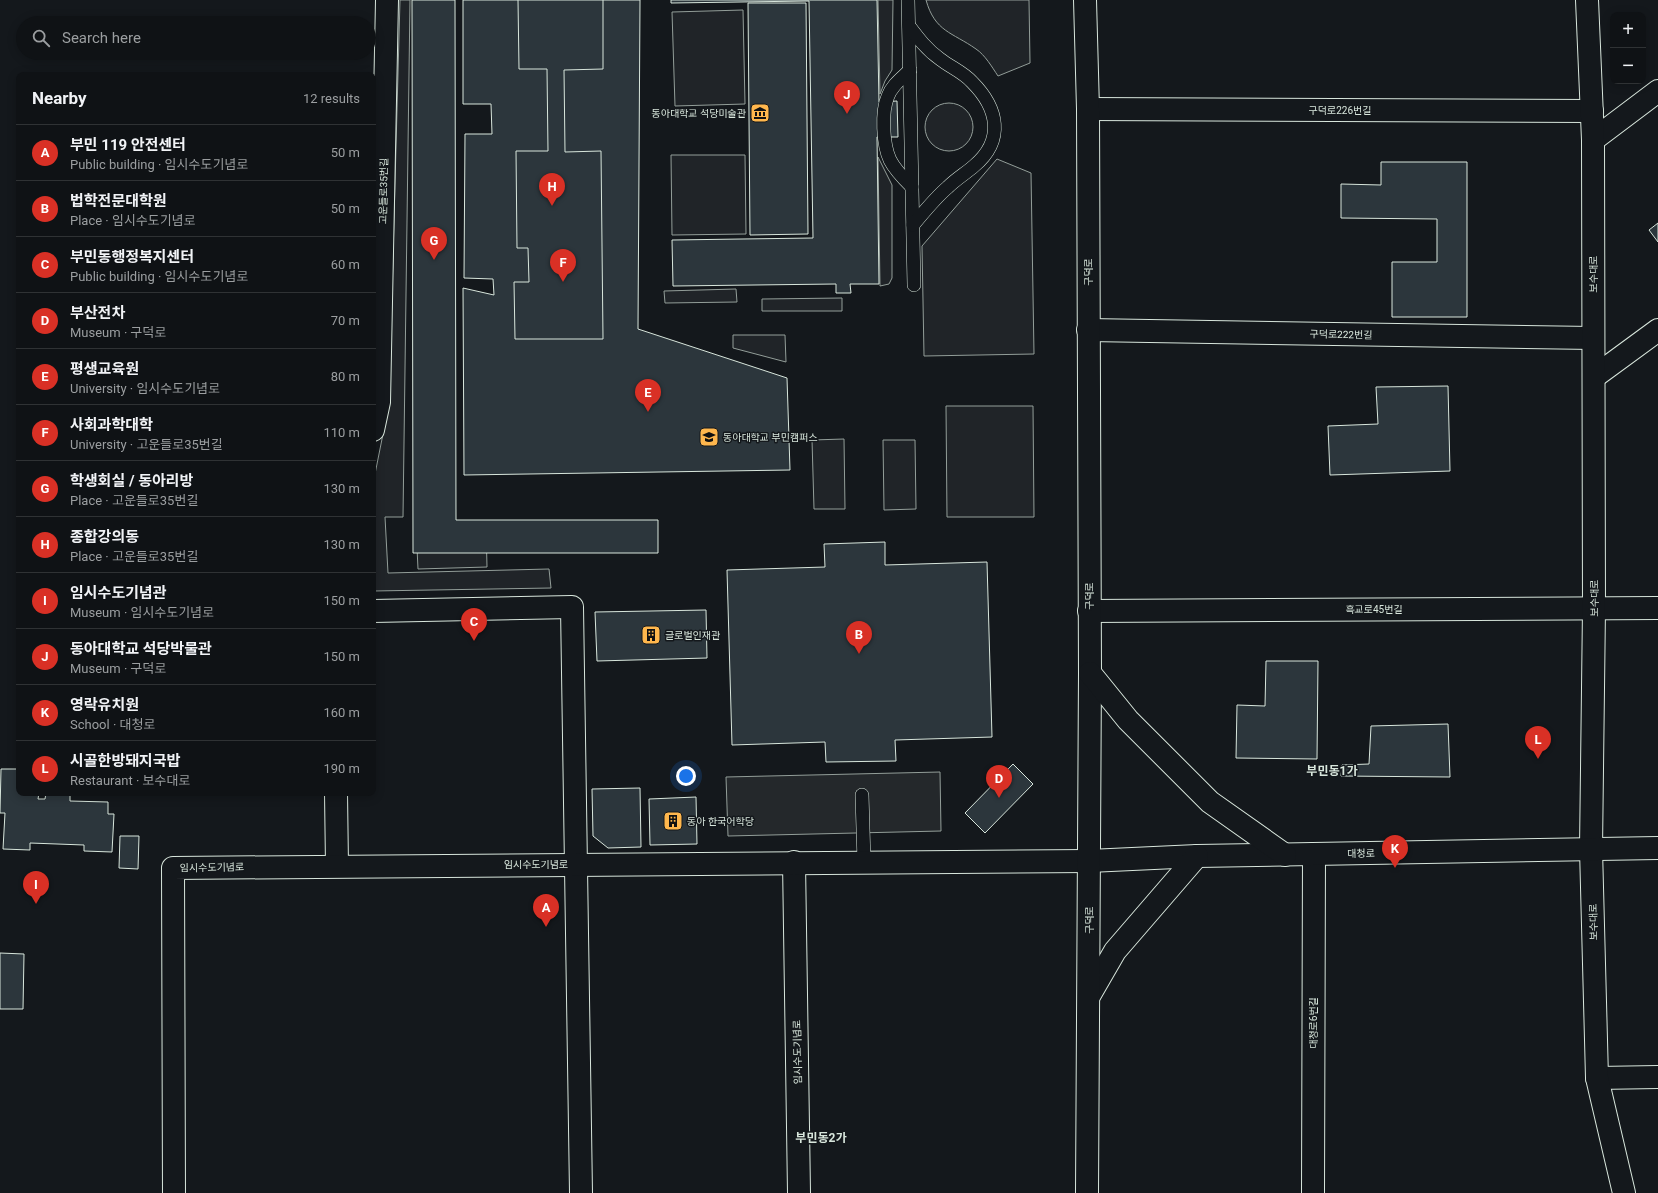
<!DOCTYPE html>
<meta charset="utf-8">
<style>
:root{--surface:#0f1215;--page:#181b1e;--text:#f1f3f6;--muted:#9b9ea0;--line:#2f3234;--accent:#d93025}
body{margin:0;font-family:Roboto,"Noto Sans KR",sans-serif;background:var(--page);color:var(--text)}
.controls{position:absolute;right:12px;top:12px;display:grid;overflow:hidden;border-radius:8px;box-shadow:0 2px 10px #0003}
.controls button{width:36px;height:36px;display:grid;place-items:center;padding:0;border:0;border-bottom:1px solid var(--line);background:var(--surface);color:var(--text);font:20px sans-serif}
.you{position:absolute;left:686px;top:776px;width:14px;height:14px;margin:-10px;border:3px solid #fff;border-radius:50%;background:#1a73e8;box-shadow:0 0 0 6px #1a73e833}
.badge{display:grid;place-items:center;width:26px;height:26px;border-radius:50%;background:var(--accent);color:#fff;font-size:13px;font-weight:700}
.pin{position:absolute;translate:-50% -33px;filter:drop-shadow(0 1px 2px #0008)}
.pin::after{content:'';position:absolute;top:21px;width:14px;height:12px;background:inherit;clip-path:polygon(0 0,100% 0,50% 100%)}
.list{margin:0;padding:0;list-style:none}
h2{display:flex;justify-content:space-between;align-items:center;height:52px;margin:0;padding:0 16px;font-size:17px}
h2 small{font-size:13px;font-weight:400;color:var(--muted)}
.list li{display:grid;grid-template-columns:26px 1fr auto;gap:12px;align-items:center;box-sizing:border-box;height:56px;padding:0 16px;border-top:1px solid var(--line)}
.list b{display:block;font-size:15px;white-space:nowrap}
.list p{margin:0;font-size:13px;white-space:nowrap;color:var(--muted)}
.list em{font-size:13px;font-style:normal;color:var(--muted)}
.icon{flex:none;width:22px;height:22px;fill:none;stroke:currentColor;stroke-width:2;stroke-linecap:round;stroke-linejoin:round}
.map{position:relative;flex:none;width:1658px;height:1193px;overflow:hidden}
.search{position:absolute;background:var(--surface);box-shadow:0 2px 10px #0003;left:16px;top:16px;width:360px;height:44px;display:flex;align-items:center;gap:10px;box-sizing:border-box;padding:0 14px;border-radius:22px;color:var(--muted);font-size:15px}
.panel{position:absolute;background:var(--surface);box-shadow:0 2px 10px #0003;left:16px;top:72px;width:360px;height:724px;border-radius:8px}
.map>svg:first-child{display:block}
.green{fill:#202428;stroke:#939e99}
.parking{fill:#24282b;stroke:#939e99}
.building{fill:#2c363c;stroke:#d8e6dc}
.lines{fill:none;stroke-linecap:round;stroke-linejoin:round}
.lane-casing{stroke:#d8e6dc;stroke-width:14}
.street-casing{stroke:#d8e6dc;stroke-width:24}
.secondary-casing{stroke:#d8e6dc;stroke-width:24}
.primary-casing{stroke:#d8e6dc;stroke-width:24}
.lane{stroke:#14181c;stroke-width:13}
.street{stroke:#14181c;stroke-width:22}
.secondary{stroke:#14181c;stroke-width:22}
.primary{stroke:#14181c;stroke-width:22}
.labels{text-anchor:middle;stroke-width:3;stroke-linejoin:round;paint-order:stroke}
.street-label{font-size:10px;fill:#d8e6dc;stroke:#14181c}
.poi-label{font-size:10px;fill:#d8e6dc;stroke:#14181c;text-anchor:start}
.quarter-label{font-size:12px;font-weight:bold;fill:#d8e6dc;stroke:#14181c}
</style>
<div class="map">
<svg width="1658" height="1193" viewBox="0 0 1658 1193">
<rect width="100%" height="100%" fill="#14181c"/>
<!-- green -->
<g class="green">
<path d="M400 0H410L403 517H385L388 573 549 569 551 588 373 591V484L389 404Z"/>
<path d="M878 0H893L892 70 885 81 880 94Z"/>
<path d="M926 0H1029L1030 63 998 76C992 67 985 55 976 49 952 32 935 32 926 0Z"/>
<path d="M743 10 745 104 675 106 672 12Z"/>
<circle cx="949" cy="127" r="24"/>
<path d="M671 155H745L746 234 672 235Z"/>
<path d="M878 157 892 185V278L889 284 880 286Z"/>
<path d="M997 159 1031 173 1034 354 924 356 922 246Z"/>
<path d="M736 289 737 302 665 303 664 291Z"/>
<path d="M842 298V311H762V299Z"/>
<path d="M733 335H785L786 362 733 348Z"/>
<path d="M946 406H1033L1034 517H947Z"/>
<path d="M844 439 845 509H814L812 440Z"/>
<path d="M883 440H915L916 509 884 510Z"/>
<path d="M486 525 487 567 418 569 416 527Z"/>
</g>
<!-- parking -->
<path class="parking" d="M940 772 941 831 728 836 726 777Z"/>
<!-- building -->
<g class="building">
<path d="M412 0H455L456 520H658V553H413Z"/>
<path d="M463 0H640L638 329 787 378 790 470 464 475 463 288 494 295 493 279 464 278 465 134H492L491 104H463Z"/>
<path d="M518 0H603V69L564 70 565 152 601 151 603 339H515L514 282H529L528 248H517L516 151H548L547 69H519Z"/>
<path d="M671 0H877L879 102 897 101 898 137H877L879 284H850L851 293H836V284L673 286 672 240 813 238 809 1 671 3Z"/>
<path d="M748 3H806L808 234 750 235Z"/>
<path d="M1381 162H1467V317H1392V262H1437V219L1341 218V184L1381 185Z"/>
<path d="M1658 223V242L1649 230Z"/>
<path d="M1448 386 1450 471 1330 475 1328 426 1378 424 1376 387Z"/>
<path d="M885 542V565L987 562 992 737 895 740 896 761 826 762 825 742 732 745 727 570 825 567 824 544Z"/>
<path d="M706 610 707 658 597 661 595 612Z"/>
<path d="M1266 661H1318L1317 759 1236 758 1237 705 1265 706Z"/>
<path d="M1448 724 1450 777 1341 776 1342 765 1369 764 1371 726Z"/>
<path d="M1013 764 1033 784 985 833 965 813Z"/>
<path d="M1 769H19V793H39L38 799H45L46 793H70V801L108 802V814H114L112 852 84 851V845L30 843V850L3 849 5 813H0Z"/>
<path d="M640 788 641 847 608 848 593 836 592 789Z"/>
<path d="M696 797 697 844 650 845 649 799Z"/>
<path d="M120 836H139L138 869 119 868Z"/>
<path d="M0 953 24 954 23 1009H0Z"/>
</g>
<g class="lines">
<defs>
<g id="lane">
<path d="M908 0 914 285"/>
<path d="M909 26C918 38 927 50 940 59 950 67 963 72 972 82 998 108 1005 140 974 166 966 173 956 179 948 187 935 198 924 212 913 225"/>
<path d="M910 70C902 78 892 85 888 96 881 112 883 145 890 160 895 170 904 179 912 187"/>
<path d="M862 795 864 862"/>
</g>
<g id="street">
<path d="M1088 109 1592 111"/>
<path d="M1593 140 1658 91"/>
<path d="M1088 330 1593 338"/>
<path d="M1594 377 1658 330"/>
<path d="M373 430 379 402 387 0"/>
<path d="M373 611 572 607 581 1193"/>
<path d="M1089 611 1658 608"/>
<path d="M336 793 337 866"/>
<path d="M794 862 799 1193"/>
<path d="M1597 1078 1658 1077"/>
<path d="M174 1193 173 868 1089 861"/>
<path d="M1313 1193 1314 854"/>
</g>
<g id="secondary">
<path d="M1587 0 1593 140 1594 608 1591 849 1597 1078 1624 1193"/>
<path d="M1089 861 1197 856 1658 848"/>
<path d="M1089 996 1115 951 1197 856"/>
</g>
<g id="primary">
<path d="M1085 0 1088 109 1090 673 1087 1193"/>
<path d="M1090 673 1128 720 1210 802 1285 855"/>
</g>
</defs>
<!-- lane casing -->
<use href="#lane" class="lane-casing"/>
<!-- street casing -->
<use href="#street" class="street-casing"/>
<!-- secondary casing -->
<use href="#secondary" class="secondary-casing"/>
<!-- primary casing -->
<use href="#primary" class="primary-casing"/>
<!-- lane -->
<use href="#lane" class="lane"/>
<!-- street -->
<use href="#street" class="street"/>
<!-- secondary -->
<use href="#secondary" class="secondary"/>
<!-- primary -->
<use href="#primary" class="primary"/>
</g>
<!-- icons -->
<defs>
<symbol id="museum-square" viewBox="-11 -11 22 22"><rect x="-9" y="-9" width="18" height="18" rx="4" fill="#ffb74d" stroke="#14181c"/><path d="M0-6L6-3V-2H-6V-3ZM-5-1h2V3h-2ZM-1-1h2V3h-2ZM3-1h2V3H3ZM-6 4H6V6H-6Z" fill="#111"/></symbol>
<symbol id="university-square" viewBox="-11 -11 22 22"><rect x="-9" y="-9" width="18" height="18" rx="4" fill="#ffb74d" stroke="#14181c"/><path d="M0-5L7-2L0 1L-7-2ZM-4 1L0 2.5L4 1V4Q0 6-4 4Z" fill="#111"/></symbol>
<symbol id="building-square" viewBox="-11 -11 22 22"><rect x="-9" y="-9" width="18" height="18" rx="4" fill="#ffb74d" stroke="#14181c"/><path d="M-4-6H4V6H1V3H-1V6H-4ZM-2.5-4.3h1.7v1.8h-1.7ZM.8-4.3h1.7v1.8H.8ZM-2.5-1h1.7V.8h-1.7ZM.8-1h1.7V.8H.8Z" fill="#111"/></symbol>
</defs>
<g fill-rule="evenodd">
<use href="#museum-square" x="749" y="102" width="22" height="22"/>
<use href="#university-square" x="698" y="426" width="22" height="22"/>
<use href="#building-square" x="640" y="624" width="22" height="22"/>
<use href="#building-square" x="662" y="810" width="22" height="22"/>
</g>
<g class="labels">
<!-- street labels -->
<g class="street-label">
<text x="1340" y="114">구덕로226번길</text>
<text transform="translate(383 191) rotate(-89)" y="4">고운들로35번길</text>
<text transform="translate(1088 272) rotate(-90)" y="4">구덕로</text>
<text transform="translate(1593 274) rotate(-90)" y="4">보수대로</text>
<text transform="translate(1341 334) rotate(1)" y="4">구덕로222번길</text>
<text transform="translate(1089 596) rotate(-90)" y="4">구덕로</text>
<text transform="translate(1594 598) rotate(-90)" y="4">보수대로</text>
<text x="1374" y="613">흑교로45번길</text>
<text transform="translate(1361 853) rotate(-1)" y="4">대청로</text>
<text x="536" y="868">임시수도기념로</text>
<text transform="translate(212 867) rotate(-1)" y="4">임시수도기념로</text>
<text transform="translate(1089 920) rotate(-90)" y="4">구덕로</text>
<text transform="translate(1593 922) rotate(-91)" y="4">보수대로</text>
<text transform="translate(1313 1023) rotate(-90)" y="4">대청로6번길</text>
<text transform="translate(797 1052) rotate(-91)" y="4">임시수도기념로</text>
</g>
<!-- poi labels -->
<g class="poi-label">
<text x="746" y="117" text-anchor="end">동아대학교 석당미술관</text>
<text x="723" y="441">동아대학교 부민캠퍼스</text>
<text x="665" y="639">글로벌인재관</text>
<text x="687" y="825">동아 한국어학당</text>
</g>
<!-- quarter labels -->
<g class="quarter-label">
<text x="1332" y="775">부민동1가</text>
<text x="821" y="1142">부민동2가</text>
</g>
</g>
</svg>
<div class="controls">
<button>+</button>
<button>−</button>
</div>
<div class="you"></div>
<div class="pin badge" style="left:546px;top:927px">A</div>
<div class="pin badge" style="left:859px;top:654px">B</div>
<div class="pin badge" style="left:474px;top:641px">C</div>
<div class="pin badge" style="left:999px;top:798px">D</div>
<div class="pin badge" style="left:648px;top:412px">E</div>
<div class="pin badge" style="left:563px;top:282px">F</div>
<div class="pin badge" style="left:434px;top:260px">G</div>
<div class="pin badge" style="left:552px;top:206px">H</div>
<div class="pin badge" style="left:36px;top:904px">I</div>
<div class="pin badge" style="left:847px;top:114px">J</div>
<div class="pin badge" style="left:1395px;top:868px">K</div>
<div class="pin badge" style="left:1538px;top:759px">L</div>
<div class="search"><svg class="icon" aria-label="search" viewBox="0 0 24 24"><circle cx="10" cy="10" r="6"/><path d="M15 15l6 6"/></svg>Search here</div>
<section class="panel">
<h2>Nearby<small>12 results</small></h2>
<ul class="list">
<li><span class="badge">A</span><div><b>부민 119 안전센터</b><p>Public building · 임시수도기념로</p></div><em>50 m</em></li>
<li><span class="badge">B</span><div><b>법학전문대학원</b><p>Place · 임시수도기념로</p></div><em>50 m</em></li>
<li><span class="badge">C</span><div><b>부민동행정복지센터</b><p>Public building · 임시수도기념로</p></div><em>60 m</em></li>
<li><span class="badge">D</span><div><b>부산전차</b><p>Museum · 구덕로</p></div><em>70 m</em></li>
<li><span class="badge">E</span><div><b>평생교육원</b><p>University · 임시수도기념로</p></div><em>80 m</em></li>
<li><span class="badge">F</span><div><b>사회과학대학</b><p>University · 고운들로35번길</p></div><em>110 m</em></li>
<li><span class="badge">G</span><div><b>학생회실 / 동아리방</b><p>Place · 고운들로35번길</p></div><em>130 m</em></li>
<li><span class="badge">H</span><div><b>종합강의동</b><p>Place · 고운들로35번길</p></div><em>130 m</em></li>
<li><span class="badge">I</span><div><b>임시수도기념관</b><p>Museum · 임시수도기념로</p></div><em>150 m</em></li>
<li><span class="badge">J</span><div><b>동아대학교 석당박물관</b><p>Museum · 구덕로</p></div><em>150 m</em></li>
<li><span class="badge">K</span><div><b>영락유치원</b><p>School · 대청로</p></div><em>160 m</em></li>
<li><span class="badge">L</span><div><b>시골한방돼지국밥</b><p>Restaurant · 보수대로</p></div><em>190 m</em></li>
</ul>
</section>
</div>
